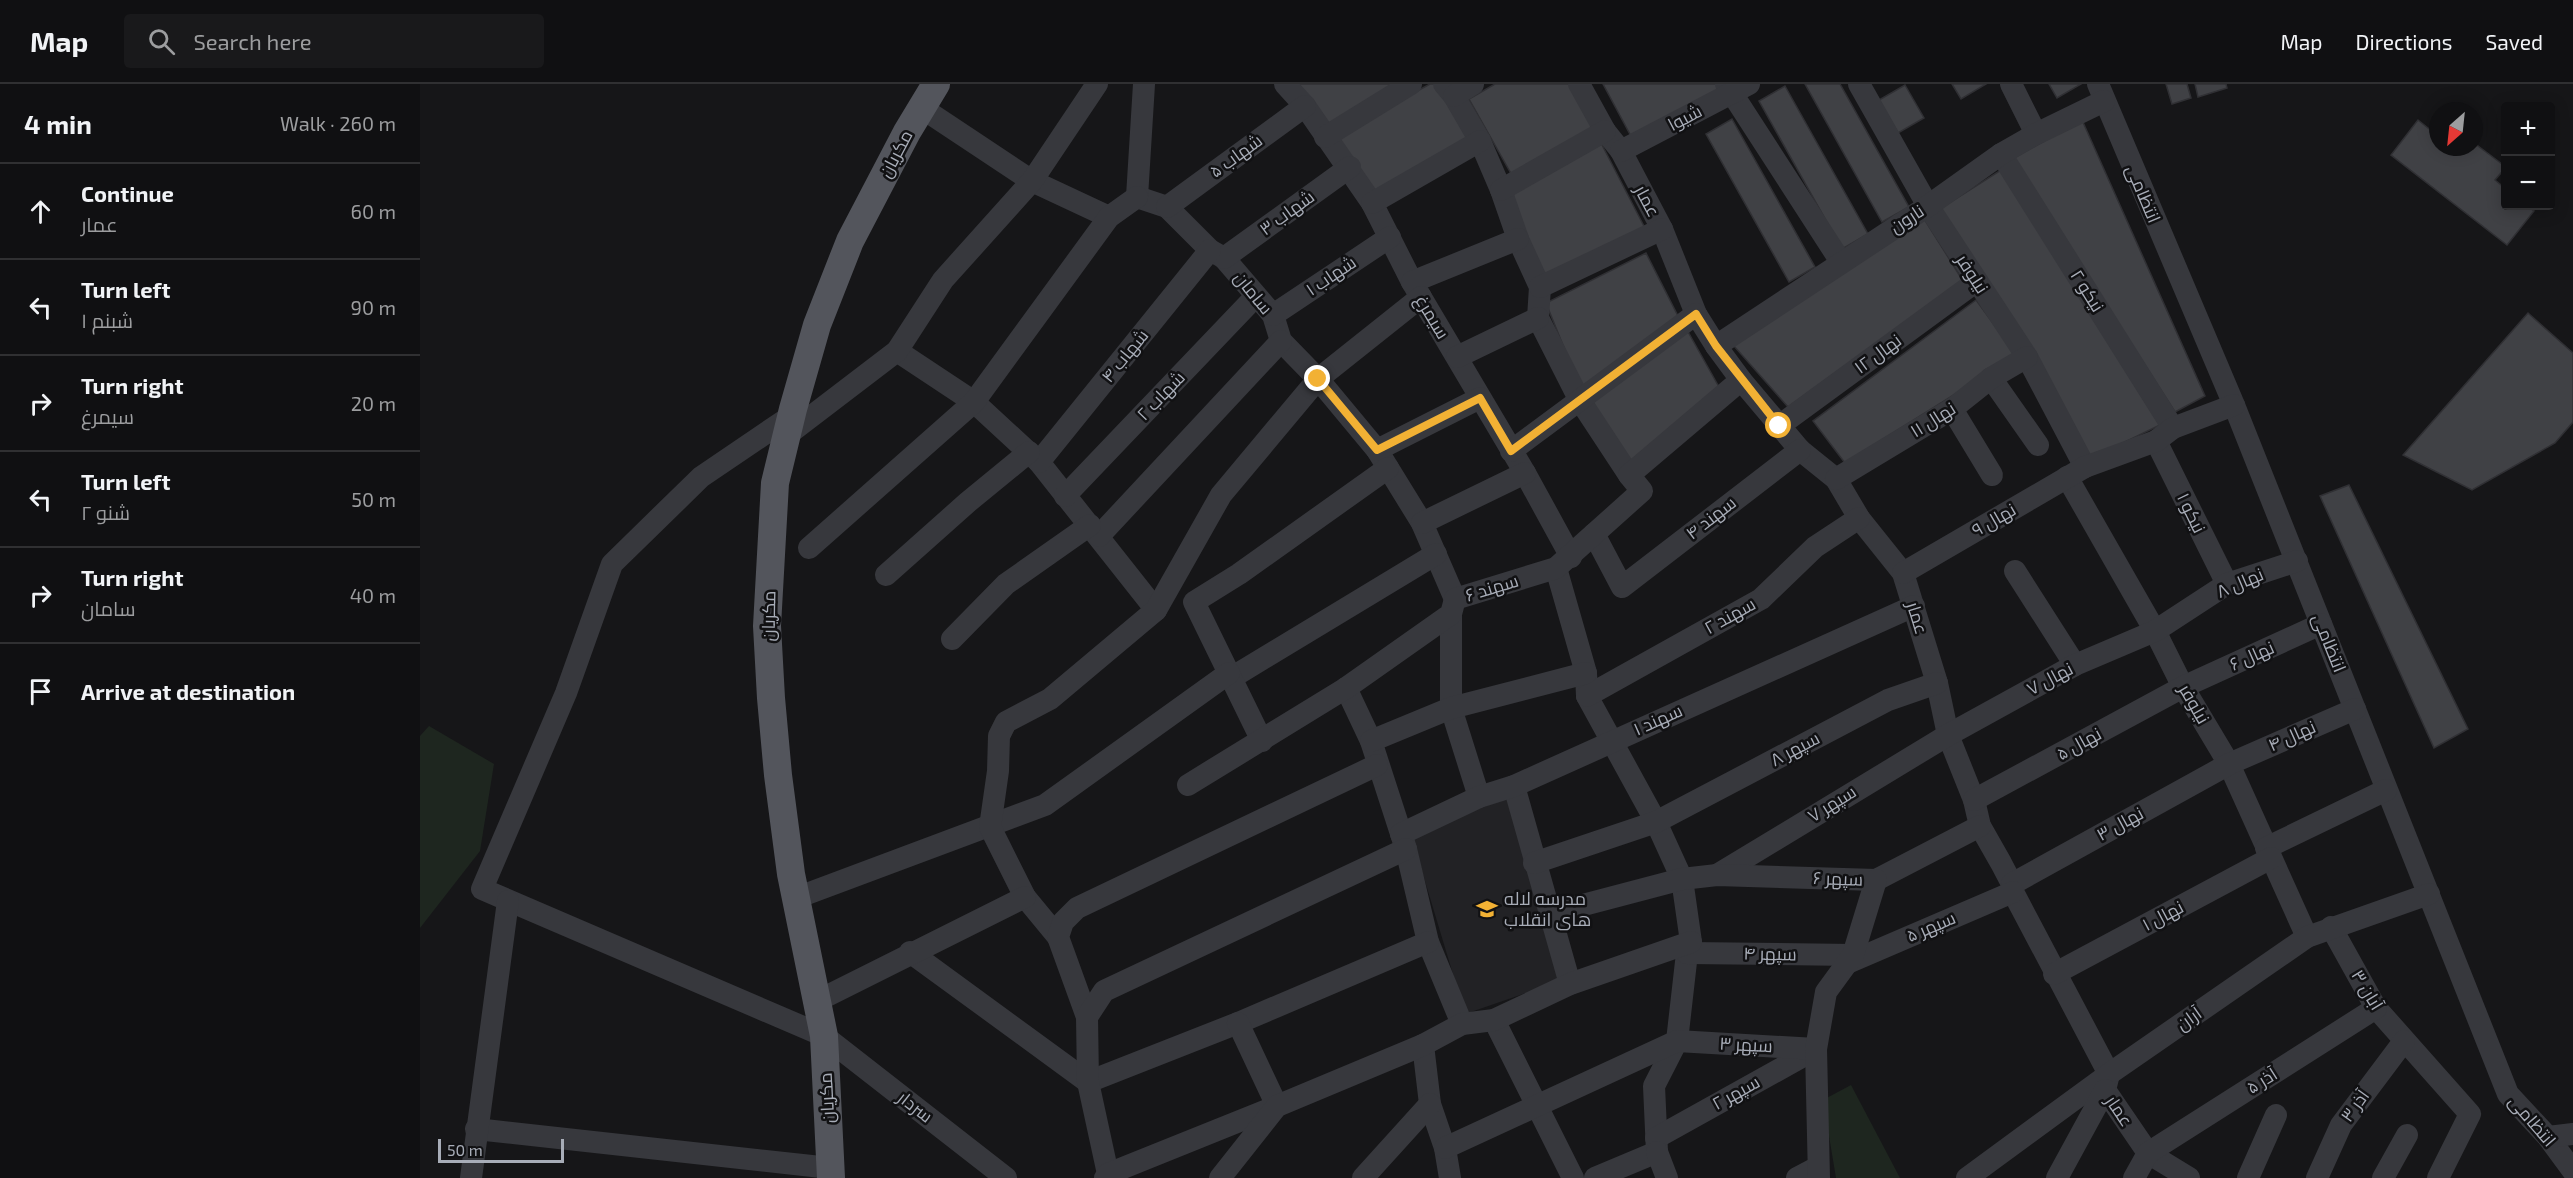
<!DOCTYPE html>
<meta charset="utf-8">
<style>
:root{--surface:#101012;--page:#19191b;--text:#f1f3f6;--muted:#9c9d9f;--line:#303032}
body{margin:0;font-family:"Exo 2",Cairo,sans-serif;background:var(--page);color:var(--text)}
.controls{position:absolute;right:18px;top:18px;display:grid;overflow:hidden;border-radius:6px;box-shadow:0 3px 15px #0003}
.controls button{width:54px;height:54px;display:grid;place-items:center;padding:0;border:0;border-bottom:2px solid var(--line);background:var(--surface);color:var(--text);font:30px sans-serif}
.compass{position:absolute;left:2009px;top:18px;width:54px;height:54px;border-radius:50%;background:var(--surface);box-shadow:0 3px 15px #0003;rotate:207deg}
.scale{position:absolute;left:18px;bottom:15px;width:126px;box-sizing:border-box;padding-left:6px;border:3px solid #a8adb8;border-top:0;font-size:16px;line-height:21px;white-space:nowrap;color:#a8adb8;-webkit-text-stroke:4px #111113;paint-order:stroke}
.stop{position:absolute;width:18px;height:18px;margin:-14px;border:4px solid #f2b134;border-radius:50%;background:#fff}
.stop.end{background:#f2b134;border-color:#fff;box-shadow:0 2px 6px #0008}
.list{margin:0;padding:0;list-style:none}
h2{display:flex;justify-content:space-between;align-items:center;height:78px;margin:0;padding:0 24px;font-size:26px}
h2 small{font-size:20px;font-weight:400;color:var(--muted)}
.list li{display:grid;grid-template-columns:39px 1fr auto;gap:18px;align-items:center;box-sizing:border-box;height:96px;padding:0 24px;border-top:2px solid var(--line)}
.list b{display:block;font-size:22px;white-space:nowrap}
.list p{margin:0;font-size:20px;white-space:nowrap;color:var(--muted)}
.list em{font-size:20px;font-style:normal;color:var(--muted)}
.icon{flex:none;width:33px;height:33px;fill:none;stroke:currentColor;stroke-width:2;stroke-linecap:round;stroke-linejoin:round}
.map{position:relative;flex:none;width:2153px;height:1094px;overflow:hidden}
header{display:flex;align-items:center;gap:36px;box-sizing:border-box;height:84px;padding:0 30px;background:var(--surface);border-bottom:2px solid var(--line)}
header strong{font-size:28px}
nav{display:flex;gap:33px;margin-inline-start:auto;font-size:21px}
.search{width:420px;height:54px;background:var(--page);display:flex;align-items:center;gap:15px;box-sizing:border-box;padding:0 21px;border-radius:6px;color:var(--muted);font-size:22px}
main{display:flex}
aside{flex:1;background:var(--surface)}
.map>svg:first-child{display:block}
.built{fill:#222225}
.green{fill:#1e261f}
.building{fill:#404145;stroke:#303034;stroke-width:1.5}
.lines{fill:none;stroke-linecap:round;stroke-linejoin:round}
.minor{stroke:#37383d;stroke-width:22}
.major{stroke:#53555c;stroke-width:28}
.route{stroke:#f2b134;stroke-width:8}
.labels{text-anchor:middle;stroke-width:5;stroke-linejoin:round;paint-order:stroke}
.street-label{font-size:18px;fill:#a8adb8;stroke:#111113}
.poi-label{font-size:18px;fill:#a8adb8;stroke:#111113;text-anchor:start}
</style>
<header>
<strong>Map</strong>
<div class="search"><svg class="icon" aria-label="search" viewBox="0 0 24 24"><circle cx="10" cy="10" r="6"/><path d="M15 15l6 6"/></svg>Search here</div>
<nav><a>Map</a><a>Directions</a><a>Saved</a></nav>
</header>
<main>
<aside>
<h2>4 min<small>Walk · 260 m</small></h2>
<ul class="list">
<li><svg class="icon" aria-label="ahead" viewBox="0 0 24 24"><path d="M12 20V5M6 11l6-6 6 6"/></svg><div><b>Continue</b><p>عمار</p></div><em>60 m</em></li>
<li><svg class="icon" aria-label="left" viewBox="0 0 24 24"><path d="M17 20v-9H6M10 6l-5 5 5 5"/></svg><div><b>Turn left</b><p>شبنم ۱</p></div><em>90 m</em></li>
<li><svg class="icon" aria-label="right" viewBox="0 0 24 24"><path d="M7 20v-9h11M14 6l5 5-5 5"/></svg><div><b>Turn right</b><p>سیمرغ</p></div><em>20 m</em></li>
<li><svg class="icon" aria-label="left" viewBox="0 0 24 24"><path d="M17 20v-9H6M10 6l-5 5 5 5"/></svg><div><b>Turn left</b><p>شنو ۲</p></div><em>50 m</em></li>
<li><svg class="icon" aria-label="right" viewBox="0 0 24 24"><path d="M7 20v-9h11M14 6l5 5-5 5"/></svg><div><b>Turn right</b><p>سامان</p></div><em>40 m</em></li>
<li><svg class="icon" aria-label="arrive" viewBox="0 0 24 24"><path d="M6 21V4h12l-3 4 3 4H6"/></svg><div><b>Arrive at destination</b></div></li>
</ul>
</aside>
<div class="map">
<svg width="2153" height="1094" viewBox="0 0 2153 1094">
<rect width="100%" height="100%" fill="#161618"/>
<!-- built -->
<path class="built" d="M1086 713 1144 896 1045 930 992 754Z"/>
<!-- green -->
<g class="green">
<path d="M9 642 74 680 60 767 0 844V652Z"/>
<path d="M1431 1001 1480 1094H1416L1403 1016Z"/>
</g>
<!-- building -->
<g class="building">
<path d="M872 0H983L907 46Z"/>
<path d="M1010 0H1016L1050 58 954 112 911 54Z"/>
<path d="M1075 0H1149L1175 47 1093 93 1049 15Z"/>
<path d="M1183 0H1298L1301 5 1212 54Z"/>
<path d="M1385 0H1420L1489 123 1462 138Z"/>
<path d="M1532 0H1566L1541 15Z"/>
<path d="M1629 0H1661L1637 14Z"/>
<path d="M1746 0H1767L1771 14 1752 20Z"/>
<path d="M1775 0H1806L1807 4 1778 13Z"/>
<path d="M1485 1 1504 34 1478 49 1459 16Z"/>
<path d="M1365 2 1448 150 1422 165 1339 17Z"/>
<path d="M1312 35 1395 183 1369 198 1286 50Z"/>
<path d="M1662 36 1785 312 1755 328 1592 75Z"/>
<path d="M1998 36 2018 52V63H2033L2037 66 2040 63H2054V59L2086 83 2075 96 2086 105V122H2107L2114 127 2087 161 1971 71Z"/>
<path d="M1181 59 1227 148 1122 191 1090 108Z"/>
<path d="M1581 86 1740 341 1670 375 1518 126Z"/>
<path d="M1503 133 1543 197 1368 323 1313 261Z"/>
<path d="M1226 169 1260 236 1161 306 1126 219Z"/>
<path d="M1556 216 1595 269 1545 304 1425 379 1393 337Z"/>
<path d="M2108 229 2153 269V338L2135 359 2052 406 1983 371Z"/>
<path d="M1267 246 1299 303 1210 378 1169 320Z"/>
<path d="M1929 401 2048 645 2014 664 1900 412Z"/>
</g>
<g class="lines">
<!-- minor -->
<g class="minor">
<path d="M865 0 885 22 952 119 992 198 1105 389 1151 473"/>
<path d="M1024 0 1034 12 1060 57 1081 106 1098 155 1120 203 1118 234 1159 315 1209 391"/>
<path d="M1159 0 1185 47 1201 67 1242 145 1276 230 1296 262 1321 296 1380 366 1416 395 1439 434 1483 489 1517 599 1528 651 1554 716 1560 742 1581 779 1592 800 1593 808 1689 990 1685 1006 1728 1069 1769 1094"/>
<path d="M1306 0 1421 178"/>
<path d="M1439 0 1508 122 1607 273 1665 383"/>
<path d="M1591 0 1616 50"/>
<path d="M1678 0 1814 321 2088 1010 2128 1053 2153 1087"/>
<path d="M1034 12 1053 0"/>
<path d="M502 24 612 97 689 133"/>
<path d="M905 53 991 0"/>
<path d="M1201 67 1329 0"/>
<path d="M1581 70 1753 344"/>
<path d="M1081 106 1185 47"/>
<path d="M717 113 747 123 790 166 804 174 853 231 861 257 898 295 957 366 1002 439 1035 515"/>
<path d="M717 113 724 0"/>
<path d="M952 119 1060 57"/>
<path d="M747 123 885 22"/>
<path d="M804 174 930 83"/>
<path d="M992 198 1098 155"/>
<path d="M1120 203 1242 145"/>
<path d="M853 231 970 153"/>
<path d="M1296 262 1508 122 1581 70 1616 50 1684 17"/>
<path d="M477 267 554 318 619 378 736 526"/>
<path d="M1037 273 1118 234"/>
<path d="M1571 294 1618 361"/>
<path d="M1532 325 1572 391"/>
<path d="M371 332 281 393 192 480 146 609 62 805 404 952 586 1094"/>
<path d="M1359 342 1557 197"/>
<path d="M367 351 477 267 523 196 612 97 677 0"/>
<path d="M1736 357 1807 500"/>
<path d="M957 366 1060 314"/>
<path d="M1091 367 1276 230"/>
<path d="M619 378 790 166"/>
<path d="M1647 393 1735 547 1763 603 1809 680 1887 853"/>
<path d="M1416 395 1532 325 1571 294 1607 273"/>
<path d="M645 412 836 212"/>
<path d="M1002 439 1105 389"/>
<path d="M1174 450 1202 503 1380 366"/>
<path d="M679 452 861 257"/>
<path d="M389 464 554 318 689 133 717 113"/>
<path d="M1136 484 1166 589 1167 612 1236 738 1262 795 1271 858 1267 869 1257 957 1234 1002 1237 1068 1175 1094"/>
<path d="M1595 487 1655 581"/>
<path d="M1483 489 1665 383 1736 357 1753 344 1814 321"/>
<path d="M466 491 548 418 609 368"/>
<path d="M1031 530V624L1059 713"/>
<path d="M532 555 586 500 670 441"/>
<path d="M811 594 1016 470"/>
<path d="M926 604 951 657 986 765 1008 858 1042 940"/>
<path d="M1167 612 1341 515 1395 463 1439 434"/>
<path d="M842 657 774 518 819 490 968 384"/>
<path d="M951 657 1031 624 1166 589"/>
<path d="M768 701 926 604 1031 530 1035 515 1136 484 1222 407 1209 391 1321 296"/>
<path d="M1094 702 1150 900"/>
<path d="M1554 716 1763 603 1901 540"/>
<path d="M981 750 1059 713 1094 702 1494 522"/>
<path d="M1846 764 1966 706"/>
<path d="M1114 779 1236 738 1468 616 1517 599"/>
<path d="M1297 791 1528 651 1655 581 1735 547 1807 500 1877 477"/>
<path d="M1592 800 1809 680 1935 625"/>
<path d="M376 814 625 721 809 589"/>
<path d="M1129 830 1262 795 1297 791 1456 796 1560 742"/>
<path d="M1911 843 1956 924 2050 1030 2018 1094"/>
<path d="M638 853 605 813 570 743 578 687 579 652 586 638 630 615 736 526 801 411 898 295 1001 213"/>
<path d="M490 868 668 998"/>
<path d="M1267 869 1433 871"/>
<path d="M1430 878 1593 808"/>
<path d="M1634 890 1851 774"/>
<path d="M397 917 605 813"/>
<path d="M667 933 638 853 643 838 657 824 957 681"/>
<path d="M1074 936 1153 1094"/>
<path d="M1003 961 1010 1020 1025 1064 1030 1094"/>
<path d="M668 998 818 939 1008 858"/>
<path d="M56 1045 410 1084"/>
<path d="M2128 1053 2153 1050"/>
<path d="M1236 1054 1396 965"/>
<path d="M1025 1064 1257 957 1396 965"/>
<path d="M1237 1068 1247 1094"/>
<path d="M688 1090 668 998 667 933 684 907 986 765"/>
<path d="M51 1094 88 817"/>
<path d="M685 1094 688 1090 857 1022 818 939"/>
<path d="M800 1094 857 1022 1003 961 1042 940 1074 936 1150 900 1271 858"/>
<path d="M943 1094 1010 1020"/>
<path d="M1377 1094 1398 1083"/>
<path d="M1399 1094 1396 965 1406 908 1433 871 1456 796"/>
<path d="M1547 1094 1689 990 1887 853 2009 810"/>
<path d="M1637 1094 1685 1006"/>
<path d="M1714 1094 1728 1069 1956 924"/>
<path d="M1828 1094 1856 1031"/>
<path d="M1897 1094 1921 1041 1984 957"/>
<path d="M1963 1094 1987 1051"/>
</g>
<!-- major -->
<path class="major" d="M411 1094 404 952 371 790 358 691 351 614 347 542 355 399 373 325 397 241 430 157 487 48 516 0"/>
</g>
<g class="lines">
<!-- route -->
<path class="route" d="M898 295 957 366 1060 314 1091 367 1276 230 1296 262 1359 342"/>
</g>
<!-- icons -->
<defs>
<symbol id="school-bare" viewBox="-9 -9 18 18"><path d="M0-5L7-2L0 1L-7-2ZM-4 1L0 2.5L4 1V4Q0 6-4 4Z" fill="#f2b134" stroke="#111113" stroke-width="2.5" paint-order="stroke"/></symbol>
</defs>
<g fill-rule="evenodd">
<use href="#school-bare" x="1052" y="810" width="30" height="30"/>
</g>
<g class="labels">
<!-- street labels -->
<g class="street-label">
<text transform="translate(1265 34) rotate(-28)" y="6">شیوا</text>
<text transform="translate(476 70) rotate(-62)" y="6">مکریان</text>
<text transform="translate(816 72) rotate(-36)" y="6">شهاب ۵</text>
<text transform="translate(1723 110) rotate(67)" y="6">انتظامی</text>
<text transform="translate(1227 117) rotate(62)" y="6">عمار</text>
<text transform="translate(867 129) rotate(-36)" y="6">شهاب ۳</text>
<text transform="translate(1487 135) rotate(-33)" y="6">نارون</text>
<text transform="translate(1552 190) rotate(57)" y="6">نیلوفر</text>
<text transform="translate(911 192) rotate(-34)" y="6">شهاب ۱</text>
<text transform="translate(1667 207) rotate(58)" y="6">نیکو ۲</text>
<text transform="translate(833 209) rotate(51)" y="6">سامان</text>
<text transform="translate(1012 233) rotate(59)" y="6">سیمرغ</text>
<text transform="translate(1458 270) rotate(-36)" y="6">نهال ۱۲</text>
<text transform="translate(705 272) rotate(-51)" y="6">شهاب ۴</text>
<text transform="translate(741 312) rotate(-46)" y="6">شهاب ۲</text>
<text transform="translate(1513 336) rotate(-32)" y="6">نهال ۱۱</text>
<text transform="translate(1771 429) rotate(64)" y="6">نیکو ۱</text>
<text transform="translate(1291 434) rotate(-38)" y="6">سهند ۴</text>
<text transform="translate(1574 436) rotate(-30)" y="6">نهال ۹</text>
<text transform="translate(1820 499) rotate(-23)" y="6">نهال ۸</text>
<text transform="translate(1072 504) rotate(-17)" y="6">سهند ۶</text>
<text transform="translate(349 532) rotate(-89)" y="6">مکریان</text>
<text transform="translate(1310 532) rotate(-29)" y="6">سهند ۲</text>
<text transform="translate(1497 534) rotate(73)" y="6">عمار</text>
<text transform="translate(1909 559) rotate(68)" y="6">انتظامی</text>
<text transform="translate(1832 572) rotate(-24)" y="6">نهال ۶</text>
<text transform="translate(1630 595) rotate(-28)" y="6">نهال ۷</text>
<text transform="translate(1774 620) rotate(60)" y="6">نیلوفر</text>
<text transform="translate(1238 636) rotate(-24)" y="6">سهند ۱</text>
<text transform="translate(1872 652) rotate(-24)" y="6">نهال ۴</text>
<text transform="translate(1659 660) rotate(-29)" y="6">نهال ۵</text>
<text transform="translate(1375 665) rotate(-28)" y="6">سپهر ۸</text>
<text transform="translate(1412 720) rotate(-32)" y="6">سپهر ۷</text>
<text transform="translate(1700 740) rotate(-29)" y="6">نهال ۳</text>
<text transform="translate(1418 795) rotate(2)" y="6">سپهر ۶</text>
<text transform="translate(1743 832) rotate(-28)" y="6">نهال ۱</text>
<text transform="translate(1511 843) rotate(-23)" y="6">سپهر ۵</text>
<text transform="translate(1350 870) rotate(1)" y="6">سپهر ۴</text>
<text transform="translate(1947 906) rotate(59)" y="6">آبان ۳</text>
<text transform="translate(1769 935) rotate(-35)" y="6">آران</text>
<text transform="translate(1326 961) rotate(3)" y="6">سپهر ۳</text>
<text transform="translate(1842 997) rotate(-32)" y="6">آذر ۵</text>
<text transform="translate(1316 1009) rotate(-29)" y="6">سپهر ۲</text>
<text transform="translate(407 1014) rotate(-93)" y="6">مکریان</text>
<text transform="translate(1935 1022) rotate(-54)" y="6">آذر ۳</text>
<text transform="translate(495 1023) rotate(38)" y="6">سردار</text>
<text transform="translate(1699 1027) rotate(56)" y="6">عمار</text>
<text transform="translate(2112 1037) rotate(49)" y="6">انتظامی</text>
</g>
<!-- poi labels -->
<g class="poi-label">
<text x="1084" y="821">مدرسه لاله<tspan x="1084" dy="21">های انقلاب</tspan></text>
</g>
</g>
</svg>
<div class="controls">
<button>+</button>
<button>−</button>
</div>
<svg class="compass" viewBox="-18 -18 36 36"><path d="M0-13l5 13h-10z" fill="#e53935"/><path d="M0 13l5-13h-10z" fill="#9c9d9f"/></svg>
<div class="scale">50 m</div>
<div class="stop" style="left:1359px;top:342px"></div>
<div class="stop end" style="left:898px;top:295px"></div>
</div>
</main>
